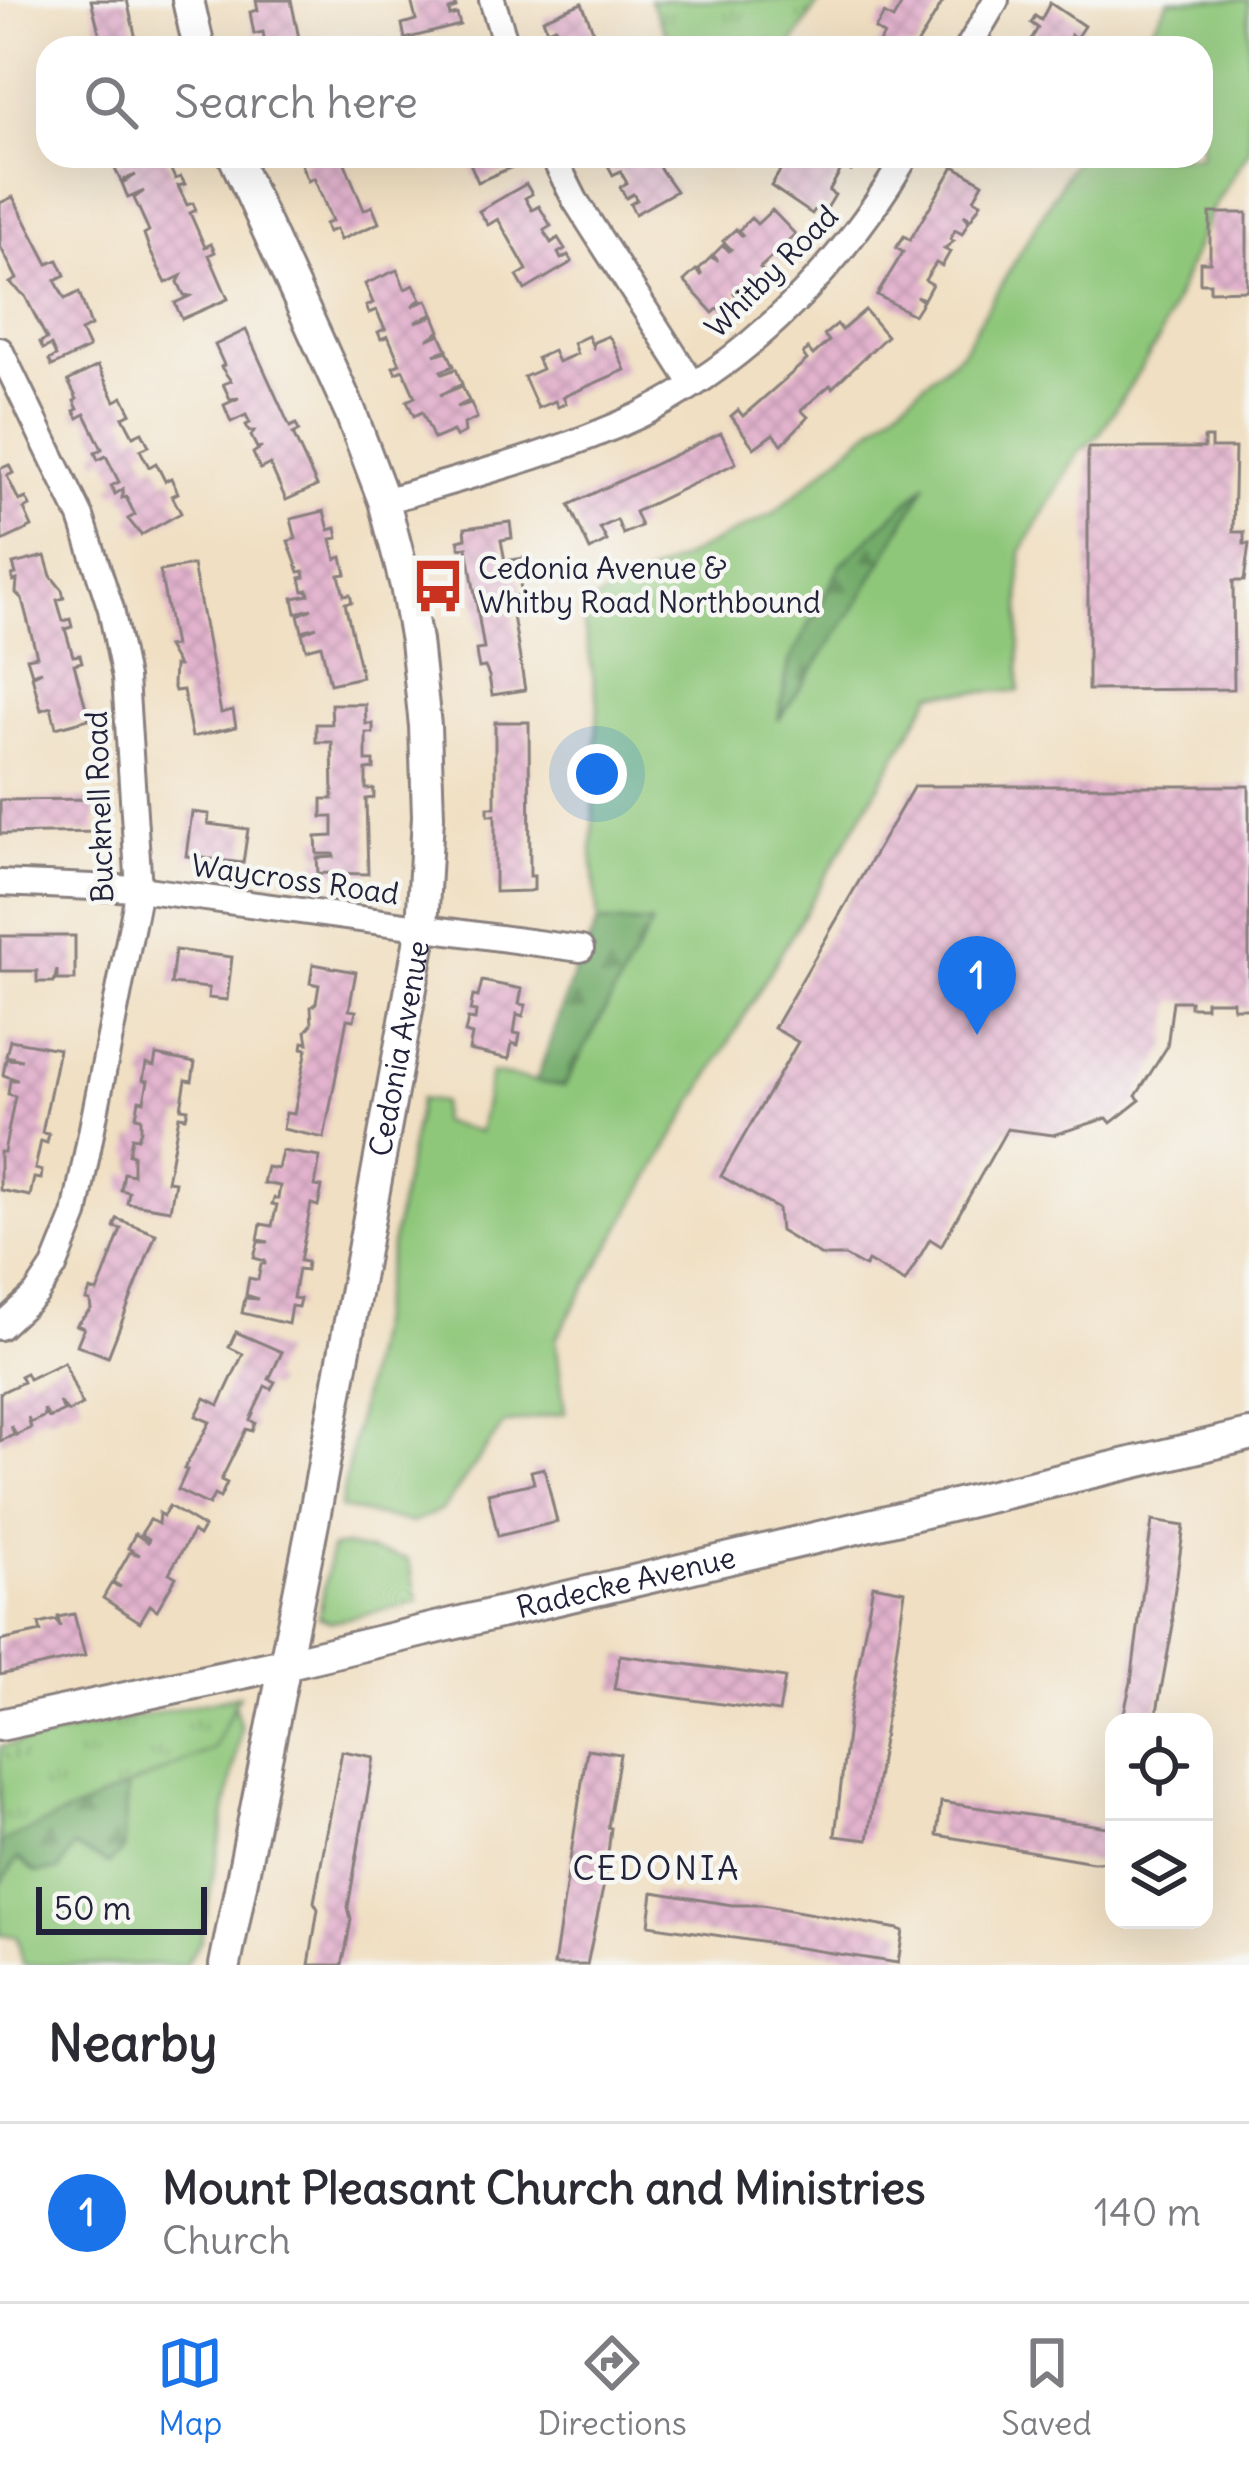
<!DOCTYPE html>
<style>
:root{--surface:#fff;--page:#f2f2f3;--text:#2b2b33;--muted:#7c7c81;--line:#e1e1e2;--accent:#1a73e8}
body{margin:0;font-family:Delius,sans-serif;background:var(--page);color:var(--text)}
.controls{position:absolute;right:36px;bottom:36px;display:grid;overflow:hidden;border-radius:24px;box-shadow:0 12px 48px #0002}
.controls button{width:108px;height:108px;display:grid;place-items:center;padding:0;border:0;border-bottom:3px solid var(--line);background:var(--surface);color:var(--text);font:60px sans-serif}
.scale{position:absolute;left:36px;bottom:30px;width:171px;box-sizing:border-box;padding-left:12px;border:6px solid #22223b;border-top:0;font-size:33px;line-height:42px;white-space:nowrap;color:#22223b;-webkit-text-stroke:9px #f6f6f2;paint-order:stroke}
.you{position:absolute;left:597px;top:774px;width:42px;height:42px;margin:-30px;border:9px solid #fff;border-radius:50%;background:#1a73e8;box-shadow:0 0 0 18px #1a73e833}
.badge{display:grid;place-items:center;width:78px;height:78px;border-radius:50%;background:var(--accent);color:#fff;font-size:39px;font-weight:700}
.pin{position:absolute;translate:-50% -99px;filter:drop-shadow(0 3px 6px #0008)}
.pin::after{content:'';position:absolute;top:63px;width:42px;height:36px;background:inherit;clip-path:polygon(0 0,100% 0,50% 100%)}
.list{margin:0;padding:0;list-style:none}
h2{display:flex;justify-content:space-between;align-items:center;height:156px;margin:0;padding:0 48px;font-size:51px}
h2 small{font-size:39px;font-weight:400;color:var(--muted)}
.list li{display:grid;grid-template-columns:78px 1fr auto;gap:36px;align-items:center;box-sizing:border-box;height:180px;padding:0 48px;border-top:3px solid var(--line)}
.list b{display:block;font-size:45px;white-space:nowrap}
.list p{margin:0;font-size:39px;white-space:nowrap;color:var(--muted)}
.list em{font-size:39px;font-style:normal;color:var(--muted)}
.icon{flex:none;width:66px;height:66px;fill:none;stroke:currentColor;stroke-width:2;stroke-linecap:round;stroke-linejoin:round}
.map{position:relative;flex:none;width:1249px;height:1965px;overflow:hidden}
.search{position:absolute;background:var(--surface);box-shadow:0 12px 48px #0002;left:36px;right:36px;top:36px;height:132px;display:flex;align-items:center;gap:30px;box-sizing:border-box;padding:0 42px;border-radius:36px;color:var(--muted);font-size:45px}
.sheet{height:336px;background:var(--surface)}
nav{display:flex;justify-content:space-around;align-items:center;box-sizing:border-box;height:168px;border-top:3px solid var(--line);background:var(--surface);font-size:33px;color:var(--muted)}
nav a{display:grid;justify-items:center;gap:6px}
nav .on{color:var(--accent)}
.map>svg:first-child{display:block}
.green{fill:#8fc77a;stroke:#58745a;stroke-width:3}
.forest{fill:url(#forest-firs);stroke:#4a6752;stroke-width:3}
.park{fill:url(#park-tufts);stroke:#58745a;stroke-width:3}
.building{fill:url(#building-cross-hatch)}
.lines{fill:none;stroke-linecap:round;stroke-linejoin:round}
.minor-casing{stroke:#89807e;stroke-width:30}
.tertiary-casing{stroke:#89807e;stroke-width:36}
.minor{stroke:#fff;stroke-width:24}
.tertiary{stroke:#fff;stroke-width:30}
.labels{text-anchor:middle;stroke-width:9;stroke-linejoin:round;paint-order:stroke}
.street-label{font-size:30px;fill:#22223b;stroke:#f6f6f2}
.poi-label{font-size:30px;fill:#22223b;stroke:#f6f6f2;text-anchor:start}
.neighbourhood-label{font-size:33px;letter-spacing:3px;fill:#22223b;stroke:#f6f6f2}
</style>
<div class="map">
<svg width="1249" height="1965" viewBox="0 0 1249 1965">
<defs>
<pattern id="forest-firs" width="22" height="20" patternUnits="userSpaceOnUse" patternTransform="scale(3)"><rect width="22" height="20" fill="#73ac6a"/><path d="M5 1l3.5 6h-7zM16 11l3.5 6h-7z" fill="#5e8c58"/></pattern>
<pattern id="park-tufts" width="24" height="20" patternUnits="userSpaceOnUse" patternTransform="scale(3)"><rect width="24" height="20" fill="#8fc77a"/><path d="M3 7l-1-3M5 7V3M7 7l1-3M15 17l-1-3M17 17v-4M19 17l1-3" fill="none" stroke="#74a165"/></pattern>
<pattern id="building-cross-hatch" width="8" height="8" patternUnits="userSpaceOnUse" patternTransform="scale(3)"><rect width="8" height="8" fill="#e3b3ce"/><path d="M0 0l8 8M0 8l8-8" fill="none" stroke="#c29ab2"/></pattern>
</defs>
<rect width="100%" height="100%" fill="#f6f6f2"/>
<filter id="ink" filterUnits="userSpaceOnUse"><feTurbulence type="fractalNoise" baseFrequency=".00833" numOctaves="2"/><feDisplacementMap in="SourceGraphic" scale="24" xChannelSelector="R" yChannelSelector="G"/><feConvolveMatrix kernelMatrix="1 2 1 2 8 2 1 2 1" color-interpolation-filters="sRGB"/></filter>
<filter id="wash" filterUnits="userSpaceOnUse"><feTurbulence type="fractalNoise" baseFrequency=".004" numOctaves="4" result="noise"/><feDisplacementMap in="SourceGraphic" scale="48" xChannelSelector="R" yChannelSelector="G"/><feGaussianBlur stdDeviation="2.7" result="paint"/><feColorMatrix in="noise" values="0 0 0 0 0 0 0 0 0 0 0 0 0 0 0 0 0 1.4 0 .05"/><feComposite in="paint" operator="in"/></filter>
<g filter="url(#wash)">
<rect width="100%" height="100%" fill="#f0dfc2"/>
<!-- green -->
<g class="green">
<path d="M1169 0H1249V150L1210 213 1159 339 1099 435 1079 452 1021 552 1019 691 933 693 556 1338 565 1413 504 1424 443 1509 412 1523 340 1508 420 1099 442 1102 440 1122 479 1132 491 1073 564 1086 651 924 598 922 592 850 598 703 582 614 587 605 774 513 962 351 1077 156H1201V48H1140Z"/>
<path d="M345 1546 408 1559 418 1602 331 1622 319 1617 331 1548Z"/>
<path d="M235 1707 241 1728 201 1940 185 1965H23L17 1936 0 1935V1885L17 1857 74 1847 108 1864 123 1850 127 1790 100 1738Z"/>
</g>
<!-- forest -->
<g class="forest">
<path d="M927 483 859 601 778 721 789 662 841 565Z"/>
<path d="M598 922 652 924 564 1086 536 1082 575 970Z"/>
<path d="M124 1756 127 1790 123 1850 109 1864 74 1847 59 1870 36 1873 18 1858 0 1885V1761Z"/>
</g>
<!-- park -->
<g class="park">
<path d="M650 0H820L790 48H673Z"/>
<path d="M239 1695 213 1749 0 1843V1747Z"/>
</g>
<g id="blocks">
<!-- building -->
<g class="building">
<path d="M91 0H127L138 48H103Z"/>
<path d="M256 0H291L301 48H266L263 32 254 34 250 12 258 10Z"/>
<path d="M411 0H454L456 8 449 10 450 16 457 14 460 25 405 39 402 24 416 20Z"/>
<path d="M904 0H944L915 48H876L884 35 875 29 884 14 893 19Z"/>
<path d="M582 3 600 48H554L553 44 560 41 555 27 547 30 543 19Z"/>
<path d="M1050 3 1084 26 1076 38 1071 35 1069 48H1026L1038 28 1031 23 1035 16 1041 20Z"/>
<path d="M133 156H165L175 179 181 177 185 184 178 186 187 205 193 203 196 210 190 213 205 247 211 244 215 252 209 255 228 299 182 319 175 303 190 296 184 295 178 282 181 276 166 283 150 251 144 234 149 231 134 198 144 191 128 198 122 183 136 175 121 181 113 165Z"/>
<path d="M306 156H342L364 210 372 206 379 223 340 240 336 229 328 232 325 224 332 221 314 178 308 181 301 164 308 161Z"/>
<path d="M467 156H513L517 165 478 182Z"/>
<path d="M603 156H661L654 160 676 191 635 214 630 204 637 200 633 194 626 198 620 187 627 183 620 171 613 175Z"/>
<path d="M789 156H850L848 159 855 163 851 171 843 166 829 191 835 195 826 210 818 205 812 214 771 186Z"/>
<path d="M954 166 983 183 974 199 981 203 971 219 964 215 969 221 962 234 955 230 950 239 954 241 944 249 950 252 942 266 936 263 925 280 932 284 924 299 916 296 923 301 914 315 877 295 903 252 896 248 904 236 910 240Z"/>
<path d="M526 184 532 194 525 198 532 210 539 206 551 226 544 230 547 236 551 243 558 238 565 249 558 253 561 259 568 255 572 262 525 290 517 276 527 270 498 219 488 225 479 211Z"/>
<path d="M13 197 48 264 58 260 65 275 55 280 65 299 79 292 91 326 81 331 89 348 52 366 49 360 56 356 51 345 43 349 40 342 47 339 25 296 10 283 17 279 0 246V203Z"/>
<path d="M772 210 795 234 787 242 793 247 780 260 775 254 760 268 765 274 753 286 747 281 734 293 739 299 726 312 721 306 713 313 684 281 696 270 702 276 699 269 711 257 718 261 713 255 723 245 729 251 731 249 723 241 736 229 743 237 739 230 751 218 757 224Z"/>
<path d="M1210 213H1247V290L1210 291V283H1200V262H1210Z"/>
<path d="M397 270 405 289 414 285 421 299 412 306 427 300 433 314 415 322 434 316 440 331 427 340 440 334 447 349 434 355 447 351 454 366 441 371 443 374 456 369 462 384 440 395 462 386 469 401 457 407 471 403 477 418 464 424 465 432 456 437 453 431 434 439 422 412 414 416 407 401 415 397 403 370 396 373 393 367 400 364 388 336 381 339 378 332 385 329 376 310 369 313 366 306 373 303 365 284Z"/>
<path d="M865 310 887 336 832 388 830 385 801 410 808 417 782 444 773 434 754 448 731 416 738 410 743 416 807 360 803 354 808 349 813 355 829 341 824 335 837 324 842 330Z"/>
<path d="M246 330 290 427 296 424 299 431 293 434 317 486 286 500 270 464 260 469 253 453 262 447 257 448 251 436 254 431H249L246 425 250 423 246 415 231 422 224 405 239 398 230 399 223 384 231 381 221 367 224 365 215 345Z"/>
<path d="M588 336 593 347 594 342 608 336 612 340 625 370 563 397 566 403 558 407 555 401 538 408 524 377 542 369 537 358 553 351 558 362 577 354 573 343Z"/>
<path d="M98 366 115 401 123 397 131 413 123 417 133 436 142 432 149 446 140 450 149 467 156 463 165 481 171 478 178 493 172 496 181 513 141 535 128 519 135 515 126 497 122 498 123 489 115 494 111 486 119 482 106 456 98 460 95 453 102 449 85 414 78 418 74 411 78 409 74 401 77 399 68 381Z"/>
<path d="M721 433 736 463 635 512 641 526 623 534 617 520 600 528 607 541 590 550 569 505Z"/>
<path d="M1204 438H1211V448H1235L1233 532H1244V544H1249L1244 581H1233L1234 689 1088 690V448H1204Z"/>
<path d="M9 465 13 473 7 476 19 501 26 498 30 506 24 509 32 527 2 541 0 469Z"/>
<path d="M324 511 329 530 336 528 338 538 331 539 336 559 342 557 346 574 339 575 344 595 350 594 352 602 345 603 362 677 330 684 321 645 306 649 302 633 317 627 302 631 298 615 312 609 296 613 293 598 309 595 308 590 303 591 300 578 305 577 304 571 299 572 288 541 296 539 291 519Z"/>
<path d="M510 522 512 538 501 540 505 561 524 558 526 574 507 578H519L522 595 510 597 525 690 492 695 489 676 485 667 479 668 477 658 476 650 484 649 467 547 460 548 458 540 466 538 465 528Z"/>
<path d="M45 556 51 576 62 590 64 598 57 600 63 621 70 619 72 627 65 629 73 656 80 655 82 662 74 664 89 719 56 728 51 707 41 710 32 676 42 671 32 674 27 658 37 656 22 599 16 593 17 580 13 581 12 575 16 574 13 564Z"/>
<path d="M193 565 221 713 233 710 236 727 192 737 183 690 175 691 173 684 174 666H178L167 647 174 646 160 571Z"/>
<path d="M331 704H365L366 724H373V733H366V761H374V769L366 770V789H374V798L366 799 368 874 318 873 317 858 334 857 333 854H317L316 837 333 836V817H322V799H333L332 742H316V724H332Z"/>
<path d="M495 722H529L530 876H534V890L529 891 495 892V815H488V807H495Z"/>
<path d="M914 786H1249V1008H1233V1001H1206V1007H1190V1001H1173L1167 1047 1136 1096 1140 1100 1111 1123 1107 1118 1053 1135 1007 1129 941 1246 930 1239 905 1282 868 1261 865 1267 845 1256H822L780 1231 778 1209 721 1176 798 1042 774 1028Z"/>
<path d="M95 799 96 832 0 834V800Z"/>
<path d="M192 812 209 814 208 824 248 829 243 863 186 856Z"/>
<path d="M0 936H75V980H57V970L54 982H37V971H0Z"/>
<path d="M175 950 232 957 227 1000 208 998 209 988 171 984Z"/>
<path d="M313 964 356 972 349 1010 356 1011 354 1020 347 1019 324 1138 283 1129 286 1113 294 1114 307 1049 302 1048 303 1042 308 1043 306 1031 312 1024 311 1007 316 1003 319 985 310 983Z"/>
<path d="M482 981 522 989 519 1004 526 1005 523 1016 517 1014 514 1033 520 1034 518 1045 512 1043 509 1059 469 1050 472 1035 465 1033 468 1019 475 1020 476 1012 470 1011 473 996 478 997Z"/>
<path d="M10 1040 59 1049 42 1133 49 1134 47 1143 41 1141 35 1169 42 1171 41 1179 34 1178 30 1196 0 1190V1152H4L15 1096 8 1094 10 1080H18L3 1075 6 1059 22 1060 6 1056Z"/>
<path d="M156 1055 195 1063 192 1081 186 1080 181 1108 188 1109 186 1117 179 1116 169 1171 167 1181 175 1182 170 1210 127 1203 129 1192 121 1190 124 1173 133 1175V1155L129 1154 132 1137 138 1138 141 1130V1118L136 1117 139 1100 144 1101 148 1081 143 1080 146 1064 154 1066Z"/>
<path d="M282 1151 320 1157 315 1186 322 1187 318 1206 311 1204 300 1261 307 1262 306 1270 298 1269 293 1298 300 1299 298 1307 291 1306 288 1324 242 1313 245 1298 258 1299 246 1295 249 1278 258 1280 261 1264H265V1261L254 1258 258 1242H269L258 1240 261 1224 272 1226 277 1205 272 1204 274 1198H278L280 1186 263 1183 267 1167 278 1169Z"/>
<path d="M117 1219 156 1234 108 1357 77 1345 84 1328 76 1325 91 1309 90 1301 86 1300 90 1290 97 1292 104 1275 121 1229 114 1227Z"/>
<path d="M236 1332 282 1352 269 1379 275 1382 271 1389 265 1386 250 1420 255 1423 252 1431 246 1429 221 1480 227 1483 220 1498 214 1495 209 1505 178 1490 187 1470 184 1469 210 1422 196 1416 205 1398 219 1405 243 1354 229 1347Z"/>
<path d="M64 1362 82 1405 68 1412 59 1402 64 1411 49 1418 44 1409 45 1416 30 1423 28 1417 31 1428 16 1435 11 1426 14 1435 0 1441V1393L23 1382 20 1376 26 1373 29 1379Z"/>
<path d="M544 1468 557 1522 498 1536 488 1493 534 1483 531 1471Z"/>
<path d="M169 1506 204 1527 199 1536 193 1532 169 1573 176 1577 157 1610 150 1605 140 1622 103 1598 111 1584 121 1587 113 1582 130 1552 140 1555 128 1548 135 1534 148 1542 149 1539 141 1534 150 1520 158 1524 159 1513 163 1516Z"/>
<path d="M1152 1521 1184 1526 1172 1609 1173 1625 1155 1722H1122L1131 1682Z"/>
<path d="M873 1585 905 1591 868 1840 835 1836 849 1717Z"/>
<path d="M74 1614 85 1656 0 1675V1641L41 1632 39 1624 56 1620 60 1627 58 1617Z"/>
<path d="M620 1655 785 1678 779 1712 614 1689Z"/>
<path d="M587 1749 620 1754 608 1827 611 1828 605 1879 587 1965H554Z"/>
<path d="M342 1751 374 1757 348 1907 351 1919 346 1948 342 1965H309L318 1909 314 1902Z"/>
<path d="M941 1802 1114 1828V1861L1093 1862 937 1835Z"/>
<path d="M653 1892 732 1905H762L898 1929 903 1931 898 1963 649 1925Z"/>
</g>
</g>
</g>
<g filter="url(#ink)">
<use href="#blocks" fill-opacity="0" stroke="#89807e" stroke-width="3"/>
<g class="lines">
<defs>
<g id="minor">
<path d="M492 0 507 48"/>
<path d="M968 48 996 0"/>
<path d="M553 156 575 200 692 383"/>
<path d="M0 350 81 517 111 609 125 678 139 889 75 1215 54 1267 36 1294 0 1327"/>
<path d="M384 501C469 476 557 454 638 416 751 362 844 262 906 156"/>
<path d="M0 883 139 889 581 949"/>
</g>
<g id="tertiary">
<path d="M188 0 199 48"/>
<path id="s1" d="M0 1725 284 1664 1249 1435"/>
<path id="s2" d="M225 1965 314 1518 422 928 428 816 425 726 416 641 406 586 384 501 350 411 234 156"/>
</g>
</defs>
<!-- minor casing -->
<use href="#minor" class="minor-casing"/>
<!-- tertiary casing -->
<use href="#tertiary" class="tertiary-casing"/>
<!-- minor -->
<use href="#minor" class="minor"/>
<!-- tertiary -->
<use href="#tertiary" class="tertiary"/>
</g>
</g>
<!-- icons -->
<defs>
<symbol id="bus-bare" viewBox="-9 -9 18 18"><path d="M-5-6H5V4H4V6H2V4H-2V6H-4V4H-5ZM-3.5-4V0h7V-4ZM-3.5 1.2v1.5H-2V1.2ZM2 1.2v1.5H3.5V1.2Z" fill="#c8321e" stroke="#f6f6f2" stroke-width="2.5" paint-order="stroke"/></symbol>
</defs>
<g fill-rule="evenodd">
<use href="#bus-bare" x="400" y="548" width="76" height="76"/>
</g>
<g class="labels">
<!-- street labels -->
<g class="street-label">
<text transform="translate(772 272) rotate(-45)" y="10">Whitby Road</text>
<text transform="translate(100 807) rotate(-92)" y="10">Bucknell Road</text>
<text transform="translate(295 880) rotate(8)" y="10">Waycross Road</text>
<text dy="10" stroke="none"><textPath href="#s2" startOffset="933">Cedonia Avenue</textPath></text>
<text dy="10" stroke="none"><textPath href="#s1" startOffset="642">Radecke Avenue</textPath></text>
</g>
<!-- poi labels -->
<g class="poi-label">
<text x="478" y="579">Cedonia Avenue &amp;<tspan x="478" dy="34">Whitby Road Northbound</tspan></text>
</g>
<!-- neighbourhood labels -->
<g class="neighbourhood-label">
<text x="657" y="1880">CEDONIA</text>
</g>
</g>
</svg>
<div class="controls">
<button><svg class="icon" aria-label="locate" viewBox="0 0 24 24"><circle cx="12" cy="12" r="6"/><path d="M12 2v4M12 18v4M2 12h4M18 12h4"/></svg></button>
<button><svg class="icon" aria-label="layers" viewBox="0 0 24 24"><path d="M12 4l9 5-9 5-9-5zM3 14l9 5 9-5"/></svg></button>
</div>
<div class="scale">50 m</div>
<div class="you"></div>
<div class="pin badge" style="left:977px;top:1035px">1</div>
<div class="search"><svg class="icon" aria-label="search" viewBox="0 0 24 24"><circle cx="10" cy="10" r="6"/><path d="M15 15l6 6"/></svg>Search here</div>
</div>
<section class="sheet">
<h2>Nearby<small></small></h2>
<ul class="list">
<li><span class="badge">1</span><div><b>Mount Pleasant Church and Ministries</b><p>Church</p></div><em>140 m</em></li>
</ul>
</section>
<nav>
<a class="on"><svg class="icon" aria-label="map" viewBox="0 0 24 24"><path d="M3 6l6-2 6 2 6-2v14l-6 2-6-2-6 2zM9 4v14M15 6v14"/></svg>Map</a>
<a><svg class="icon" aria-label="directions" viewBox="0 0 24 24"><path d="M12 3l9 9-9 9-9-9zM9 14v-3h6M13 9l2 2-2 2"/></svg>Directions</a>
<a><svg class="icon" aria-label="saved" viewBox="0 0 24 24"><path d="M7 4h10v16l-5-4-5 4z"/></svg>Saved</a>
</nav>
